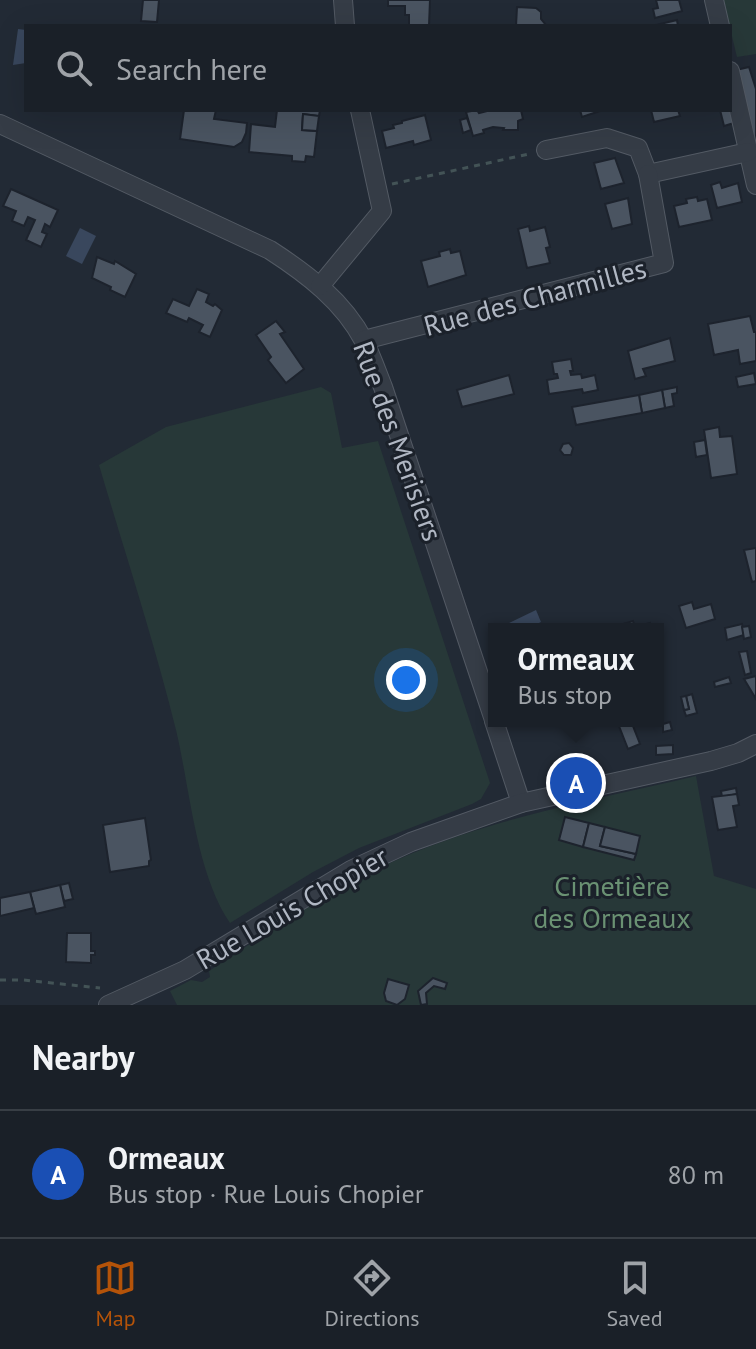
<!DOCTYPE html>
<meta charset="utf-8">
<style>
:root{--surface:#1a2028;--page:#272d34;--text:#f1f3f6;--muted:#9fa3a8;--line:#383e45;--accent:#b45309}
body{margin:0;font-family:"PT Sans",sans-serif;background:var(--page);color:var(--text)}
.you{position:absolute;left:406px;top:680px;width:28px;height:28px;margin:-20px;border:6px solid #fff;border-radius:50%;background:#1a73e8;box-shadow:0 0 0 12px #1a73e833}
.badge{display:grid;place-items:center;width:52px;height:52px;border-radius:50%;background:var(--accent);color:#fff;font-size:26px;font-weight:700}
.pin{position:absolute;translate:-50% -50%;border:4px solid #fff;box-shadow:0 2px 8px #0006}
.popup{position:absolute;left:488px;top:623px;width:176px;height:104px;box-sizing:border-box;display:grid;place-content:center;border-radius:0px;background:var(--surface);filter:drop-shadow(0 2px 6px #0005);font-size:26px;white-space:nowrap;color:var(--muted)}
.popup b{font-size:30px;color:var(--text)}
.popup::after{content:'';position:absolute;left:50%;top:100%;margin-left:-16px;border:16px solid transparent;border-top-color:var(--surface)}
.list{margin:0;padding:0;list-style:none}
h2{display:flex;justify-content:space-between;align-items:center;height:104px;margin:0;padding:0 32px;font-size:34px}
h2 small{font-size:26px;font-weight:400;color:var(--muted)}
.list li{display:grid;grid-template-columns:52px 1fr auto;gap:24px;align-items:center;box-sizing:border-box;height:128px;padding:0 32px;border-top:2px solid var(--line)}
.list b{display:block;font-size:30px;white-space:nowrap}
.list p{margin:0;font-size:26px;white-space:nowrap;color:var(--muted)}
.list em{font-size:26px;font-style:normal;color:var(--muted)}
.icon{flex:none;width:44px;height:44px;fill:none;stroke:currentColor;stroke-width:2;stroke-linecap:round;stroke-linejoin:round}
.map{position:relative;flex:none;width:756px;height:1005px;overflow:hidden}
.search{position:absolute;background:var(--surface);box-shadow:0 8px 32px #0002;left:24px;right:24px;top:24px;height:88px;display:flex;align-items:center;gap:20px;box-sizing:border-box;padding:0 28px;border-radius:0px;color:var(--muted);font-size:30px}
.sheet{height:232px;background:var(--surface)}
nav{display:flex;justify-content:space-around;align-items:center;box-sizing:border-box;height:112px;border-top:2px solid var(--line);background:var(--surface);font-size:22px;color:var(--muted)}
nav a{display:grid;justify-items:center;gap:4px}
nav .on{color:var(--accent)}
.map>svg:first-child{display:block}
.green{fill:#273838}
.water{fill:#39475d}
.building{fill:#4a5461;stroke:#1d232d;stroke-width:2}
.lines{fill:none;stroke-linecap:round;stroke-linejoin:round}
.minor-casing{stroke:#535a64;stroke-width:20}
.path{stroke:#435356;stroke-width:3;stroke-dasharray:6 6;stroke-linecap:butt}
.minor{stroke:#353c46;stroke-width:18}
.labels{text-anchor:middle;stroke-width:6;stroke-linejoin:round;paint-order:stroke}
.street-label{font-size:28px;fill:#b0b7c3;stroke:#1b212a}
.park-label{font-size:28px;fill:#6a9173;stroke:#1b212a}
</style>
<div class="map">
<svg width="756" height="1005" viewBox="0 0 756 1005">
<rect width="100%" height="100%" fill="#222a35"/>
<!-- green -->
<g class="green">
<path d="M723 0H756V54L737 57Z"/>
<path d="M321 387 331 393 342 448 378 441 490 783 481 799 472 804 359 848 313 872 230 923C196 873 190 789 176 730 154 641 125 553 99 465L166 427Z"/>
<path d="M696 776 714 876 756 889V1005H177L170 991 191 980 202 982 210 977 209 971C265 934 320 896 381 867 480 820 590 801 696 776Z"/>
</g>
<!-- water -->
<g class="water">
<path d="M18 29 26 30V63L13 65Z"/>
<path d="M80 228 96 236 82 264 66 256Z"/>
<path d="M536 610 541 622 526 629H507L505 625Z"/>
</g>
<!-- building -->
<g class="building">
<path d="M143 0H159L157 22 141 21Z"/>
<path d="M388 0H430L429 26H409V15H405V6H388Z"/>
<path d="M679 0 682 11 655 18 653 9 658 8 656 0Z"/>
<path d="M517 7 536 8 541 12V19L546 25 577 26H516Z"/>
<path d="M677 20 678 26 656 25Z"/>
<path d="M749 67 756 89V140L754 141 736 70Z"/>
<path d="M184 110H216L214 119 247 123 246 133 242 142 234 147 180 139Z"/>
<path d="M277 110H320L319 116 303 114 302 130 317 131 314 157 306 156 305 162 292 161V156L249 152 251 124 275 127Z"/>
<path d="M477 110 479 113 491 110H521L523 119 518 121V130H503L504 128 493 127 483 130 484 133 473 136 466 112Z"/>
<path d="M580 110H603L582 117Z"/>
<path d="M651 110H678L680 116 654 122Z"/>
<path d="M720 110H730L734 123 724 126Z"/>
<path d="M303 114 319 116 317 131 302 130Z"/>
<path d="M425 115 431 140 414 145 413 141 386 148 382 131 394 128 393 125 402 123V121Z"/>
<path d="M467 118 471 130 463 133 460 120Z"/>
<path d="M615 158 624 183 601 189 594 163Z"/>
<path d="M720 182 722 188 738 183 742 202 717 208 711 185Z"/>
<path d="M11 189 58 210 50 227 45 224 42 232 47 234 41 247 26 240 35 220 28 217 24 226 12 221 16 211 3 206Z"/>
<path d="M697 197 698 201 707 199 712 220 679 227 674 206 687 203 686 199Z"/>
<path d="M628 198 632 224 612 229 605 204Z"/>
<path d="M529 226 530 231 545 227 550 247 546 248 550 263 527 268 518 229Z"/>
<path d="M450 249 451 253 460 251 466 275 428 287 421 261 440 256 439 252Z"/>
<path d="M97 257 114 264 115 261 136 274 125 297 110 290 111 287 92 278Z"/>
<path d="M197 289 209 294 206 302 213 306 215 304 222 310 210 337 199 332 203 325 189 318 187 322 166 313 173 299 189 306Z"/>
<path d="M750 316 754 332H756V361L740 364 738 350 714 355 708 324Z"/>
<path d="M276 321 285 332 280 334 304 369 286 383 268 360 271 357 256 335Z"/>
<path d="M670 338 675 361 643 369 646 376 635 379 628 351Z"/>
<path d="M571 359 573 371H570L571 375 581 374 582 378 595 375 598 390 583 393 582 389 549 394 547 380 558 378 557 374H554L552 362Z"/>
<path d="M754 373 756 384 738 387 736 377Z"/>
<path d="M509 375 514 394 462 407 457 390Z"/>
<path d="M677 387V393L672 394 674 406 665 408 662 390Z"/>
<path d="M662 390 665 408 642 413 639 395Z"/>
<path d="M639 395 642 413 576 425 572 407Z"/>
<path d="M719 427 720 437 732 436 737 474 711 478 704 430Z"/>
<path d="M705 440 707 455 696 457 694 442Z"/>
<path d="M569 443 573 448 571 455H564L560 450 563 444Z"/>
<path d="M756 548V581L752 582 744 550Z"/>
<path d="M692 602 694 609 711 604 715 619 686 628 679 606Z"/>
<path d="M633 621 635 627 650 623 651 629H618L617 626Z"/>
<path d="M742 624 744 635 727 640 725 628Z"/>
<path d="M749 626 751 637 744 639 742 627Z"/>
<path d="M747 651 751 673 745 675 739 652Z"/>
<path d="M756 676V699L744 679Z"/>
<path d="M729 677 731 683 715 687 714 682Z"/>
<path d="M692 694 697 713 686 716 684 710 689 709 686 696Z"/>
<path d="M686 696 689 709 684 710 681 697Z"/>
<path d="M617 721H631L640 744 628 749Z"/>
<path d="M670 722 672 730 663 732V724Z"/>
<path d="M673 745V754L656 755V746Z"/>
<path d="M736 788 737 794 722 797 721 791Z"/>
<path d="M737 794 739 805 733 806 737 827 718 830 712 797Z"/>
<path d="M565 817 589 823 583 847 559 840Z"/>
<path d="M145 818 151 860 149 861V866L110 872 103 825Z"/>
<path d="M589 823 605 827 600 846 636 854 634 860 583 847Z"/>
<path d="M605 827 640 836 636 854 600 846Z"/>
<path d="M69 883 73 899 64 901 60 885Z"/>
<path d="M60 885 65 907 36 914 30 892Z"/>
<path d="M30 892 34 908 0 916V898Z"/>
<path d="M67 933H91V951H95V955H91V963L66 962Z"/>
<path d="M433 978 447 983 445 989 434 986 426 993 427 1004 421 1005 418 991Z"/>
<path d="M388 979 409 985 405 999 397 1005 386 1001 384 993Z"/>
</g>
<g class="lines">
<defs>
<g id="minor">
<path d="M343 0 345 26"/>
<path d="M714 0 720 26"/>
<path d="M730 71 756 185"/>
<path d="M0 124 270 250C307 274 343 301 364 341 371 355 377 372 383 387L494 720"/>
<path d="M546 150 607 138 638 148 648 174 748 152"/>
<path d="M320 286 382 211 360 110"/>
<path d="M364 340 664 263 648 174"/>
<path d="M494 721 521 803"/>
<path d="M108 1005 185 970 351 870 411 842 521 803 711 761 738 753 756 744"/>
</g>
</defs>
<!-- minor casing -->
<use href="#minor" class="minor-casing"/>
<!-- path -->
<g class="path">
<path d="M392 184 529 154"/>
<path d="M0 980H23L100 988"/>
</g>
<!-- minor -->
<use href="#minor" class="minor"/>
</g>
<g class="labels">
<!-- street labels -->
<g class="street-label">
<text transform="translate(535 297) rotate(-15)" y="10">Rue des Charmilles</text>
<text transform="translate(398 441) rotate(70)" y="10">Rue des Merisiers</text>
<text transform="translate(292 908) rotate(-30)" y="10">Rue Louis Chopier</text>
</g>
<!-- park labels -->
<g class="park-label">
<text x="612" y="896">Cimetière<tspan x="612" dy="32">des Ormeaux</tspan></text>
</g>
</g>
</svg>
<div class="you"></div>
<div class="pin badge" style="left:576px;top:783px;background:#1a4fb4">A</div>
<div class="popup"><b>Ormeaux</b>Bus stop</div>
<div class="search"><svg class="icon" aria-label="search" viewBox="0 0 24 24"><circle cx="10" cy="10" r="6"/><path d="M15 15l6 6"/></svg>Search here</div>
</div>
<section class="sheet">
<h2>Nearby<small></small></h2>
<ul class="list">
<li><span class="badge" style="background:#1a4fb4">A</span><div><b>Ormeaux</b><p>Bus stop · Rue Louis Chopier</p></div><em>80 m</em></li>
</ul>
</section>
<nav>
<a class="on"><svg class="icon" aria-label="map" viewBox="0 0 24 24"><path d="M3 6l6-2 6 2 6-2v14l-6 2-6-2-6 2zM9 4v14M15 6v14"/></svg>Map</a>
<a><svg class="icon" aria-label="directions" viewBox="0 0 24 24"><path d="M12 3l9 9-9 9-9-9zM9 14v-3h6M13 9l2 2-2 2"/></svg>Directions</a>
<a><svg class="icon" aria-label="saved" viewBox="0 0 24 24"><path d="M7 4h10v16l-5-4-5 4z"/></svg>Saved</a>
</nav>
